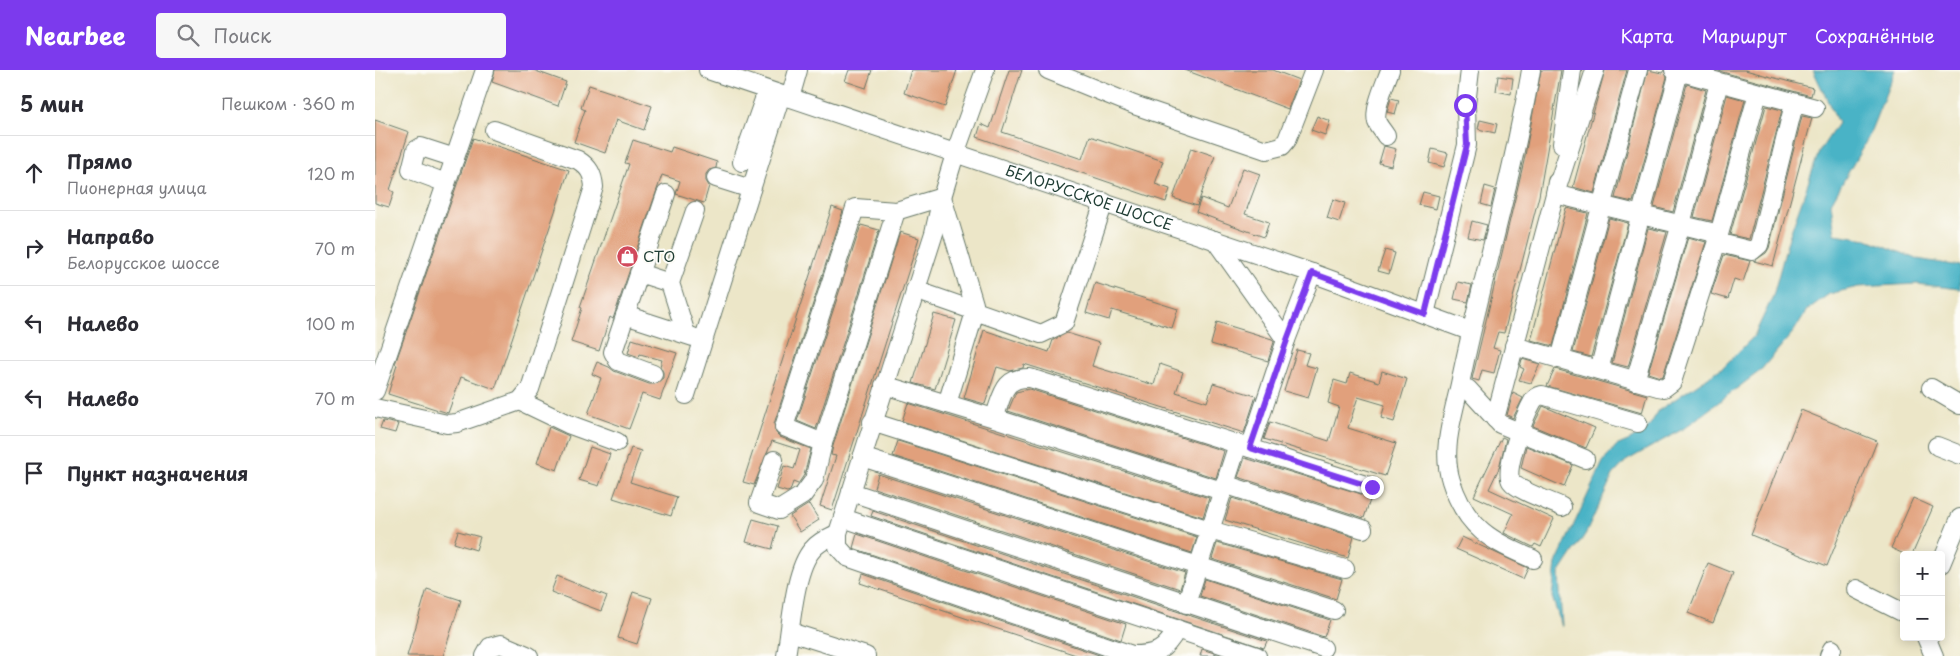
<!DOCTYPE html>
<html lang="ru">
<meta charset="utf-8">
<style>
:root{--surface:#fff;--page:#f7f7f7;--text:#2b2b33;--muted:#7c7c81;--line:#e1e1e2;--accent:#7c3aed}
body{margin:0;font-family:"Playpen Sans",sans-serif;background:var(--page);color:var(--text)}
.controls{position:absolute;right:15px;bottom:15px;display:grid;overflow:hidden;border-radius:5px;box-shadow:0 2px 12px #0003}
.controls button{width:45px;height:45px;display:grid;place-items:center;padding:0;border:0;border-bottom:1px solid var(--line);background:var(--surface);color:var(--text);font:25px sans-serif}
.stop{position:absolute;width:15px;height:15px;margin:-11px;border:4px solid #7c3aed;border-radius:50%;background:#fff}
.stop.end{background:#7c3aed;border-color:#fff;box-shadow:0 1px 5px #0008}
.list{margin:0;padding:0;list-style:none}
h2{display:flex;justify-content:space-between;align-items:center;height:65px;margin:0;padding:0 20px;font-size:21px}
h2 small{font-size:16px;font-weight:400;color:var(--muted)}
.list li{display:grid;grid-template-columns:32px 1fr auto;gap:15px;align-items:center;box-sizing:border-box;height:75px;padding:0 20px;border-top:1px solid var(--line)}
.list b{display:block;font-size:19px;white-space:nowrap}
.list p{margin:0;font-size:16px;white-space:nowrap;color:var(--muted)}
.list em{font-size:16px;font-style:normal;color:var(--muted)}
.icon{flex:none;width:28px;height:28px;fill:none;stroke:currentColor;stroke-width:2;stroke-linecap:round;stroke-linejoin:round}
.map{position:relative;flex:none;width:1585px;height:586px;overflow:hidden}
header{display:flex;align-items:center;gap:30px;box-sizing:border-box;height:70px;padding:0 25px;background:var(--accent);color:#fff}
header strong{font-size:24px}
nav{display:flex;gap:28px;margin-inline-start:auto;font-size:18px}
.search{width:350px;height:45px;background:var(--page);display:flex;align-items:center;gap:12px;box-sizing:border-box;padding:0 18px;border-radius:5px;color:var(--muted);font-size:19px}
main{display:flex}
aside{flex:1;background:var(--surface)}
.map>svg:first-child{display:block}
.water{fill:#48b3c6;stroke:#34787d}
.building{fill:#e1a07c}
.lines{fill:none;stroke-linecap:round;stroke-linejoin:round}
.minor-casing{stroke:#677868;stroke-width:20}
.minor{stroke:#fff;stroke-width:18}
.route{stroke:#7c3aed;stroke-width:6}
.labels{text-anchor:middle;stroke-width:4;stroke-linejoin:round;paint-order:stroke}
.street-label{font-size:15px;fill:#1f3d34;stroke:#fdfcf7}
.poi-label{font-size:15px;fill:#1f3d34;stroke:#fdfcf7;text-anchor:start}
</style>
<header>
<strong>Nearbee</strong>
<div class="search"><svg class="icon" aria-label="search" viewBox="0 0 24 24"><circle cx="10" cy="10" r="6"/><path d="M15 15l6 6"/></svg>Поиск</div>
<nav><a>Карта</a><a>Маршрут</a><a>Сохранённые</a></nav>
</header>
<main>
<aside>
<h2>5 мин<small>Пешком · 360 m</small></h2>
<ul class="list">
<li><svg class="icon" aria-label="ahead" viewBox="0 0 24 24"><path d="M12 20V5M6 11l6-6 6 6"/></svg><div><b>Прямо</b><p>Пионерная улица</p></div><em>120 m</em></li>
<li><svg class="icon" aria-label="right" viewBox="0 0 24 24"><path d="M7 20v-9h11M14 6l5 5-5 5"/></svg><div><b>Направо</b><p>Белорусское шоссе</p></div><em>70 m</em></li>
<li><svg class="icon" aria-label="left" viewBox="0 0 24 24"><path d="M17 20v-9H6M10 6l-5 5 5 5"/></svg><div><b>Налево</b></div><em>100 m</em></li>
<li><svg class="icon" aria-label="left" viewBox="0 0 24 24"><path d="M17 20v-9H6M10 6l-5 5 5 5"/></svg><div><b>Налево</b></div><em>70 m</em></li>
<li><svg class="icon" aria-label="arrive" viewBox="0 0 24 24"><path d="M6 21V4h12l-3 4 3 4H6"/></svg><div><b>Пункт назначения</b></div></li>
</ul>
</aside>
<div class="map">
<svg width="1585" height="586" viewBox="0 0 1585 586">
<rect width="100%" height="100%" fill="#fdfcf7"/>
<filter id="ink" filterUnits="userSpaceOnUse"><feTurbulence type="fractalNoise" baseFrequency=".02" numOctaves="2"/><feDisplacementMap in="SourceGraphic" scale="10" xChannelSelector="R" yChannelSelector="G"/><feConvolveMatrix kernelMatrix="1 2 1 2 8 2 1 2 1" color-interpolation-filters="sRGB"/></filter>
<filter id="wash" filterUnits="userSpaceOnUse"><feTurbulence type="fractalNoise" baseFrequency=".0096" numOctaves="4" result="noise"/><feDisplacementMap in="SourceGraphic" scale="20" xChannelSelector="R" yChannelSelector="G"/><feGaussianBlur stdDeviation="1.12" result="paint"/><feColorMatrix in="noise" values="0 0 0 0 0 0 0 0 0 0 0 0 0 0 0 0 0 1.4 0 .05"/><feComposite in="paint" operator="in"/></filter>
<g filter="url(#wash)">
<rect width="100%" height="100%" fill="#ece6c8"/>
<!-- water -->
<path class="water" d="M1438 0H1520L1493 68 1456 133 1460 164 1492 169 1542 189 1585 196V219L1542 214 1483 217 1454 224 1432 240 1419 261 1385 301 1308 359 1251 391 1238 405 1211 463 1184 504 1187 557 1177 527 1181 493 1228 392 1241 376 1255 370 1273 358 1284 340 1348 297 1379 266 1398 226 1414 167 1444 82 1463 53Z"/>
<g id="blocks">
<!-- building -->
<g class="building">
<path d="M120 0H158L191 12 183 36 117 12Z"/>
<path d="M474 0H497L491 18 470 11Z"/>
<path d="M536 0H582L570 37 529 23Z"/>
<path d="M634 0H647L627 62 707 89 715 66 788 91 780 114 795 119 791 132 602 67 606 54 615 58Z"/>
<path d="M810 0H898L924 10 913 39Z"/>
<path d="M1166 0H1186L1164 126 1129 263 1123 262 1118 278 1125 280 1119 303 1107 300 1104 311 1097 309 1149 91Z"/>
<path d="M1230 0H1252L1219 123 1198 117Z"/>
<path d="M1273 0 1287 3 1289 0 1292 7 1258 132 1240 128Z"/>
<path d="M1340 0H1370L1438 18 1436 26Z"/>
<path d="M1123 6 1138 8 1136 24 1121 21Z"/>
<path d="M1312 14 1331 20 1298 142 1279 137Z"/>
<path d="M214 15 277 36 269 60 241 50 230 83 199 72 210 40 206 38Z"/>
<path d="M1352 25 1370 30 1337 151 1319 147Z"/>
<path d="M1016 28 1024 30 1020 44 1012 42Z"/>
<path d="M1391 36 1407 40 1374 169 1355 165Z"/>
<path d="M942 46 955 51 950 65 936 60Z"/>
<path d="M1427 46 1437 48 1398 196 1379 191 1391 183 1394 178Z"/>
<path d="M0 50 34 62 15 120 19 122 14 137 0 133Z"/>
<path d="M1105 50 1122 54 1120 63 1103 59Z"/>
<path d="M98 68 194 100 120 319 86 307 73 343 13 324 22 295 20 294Z"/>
<path d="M258 70 295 82 297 77 342 92 341 98 334 100 331 104V111L334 116 329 133 301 124 305 111 287 105 238 249 235 247 224 281 196 272 207 238 205 237 254 94 250 93Z"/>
<path d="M1009 76 1021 79 1016 96 1004 93Z"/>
<path d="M816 78 840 86 822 136 798 128Z"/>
<path d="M1057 79 1073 83 1069 97 1054 93Z"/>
<path d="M868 98 885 104 870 144 894 152 889 167 821 142 826 128 853 138Z"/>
<path d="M1110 116 1120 119 1116 137 1106 134Z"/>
<path d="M1048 122 1064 126 1061 139 1044 135Z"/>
<path d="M958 129 970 133 964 152 952 148Z"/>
<path d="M457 137 468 141 399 354 401 363 405 367 436 379 429 405 423 414 418 412 415 421 412 422 402 419 409 396 419 399 425 380 397 371 379 415 368 412Z"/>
<path d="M1191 138 1213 143 1178 276 1156 270Z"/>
<path d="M1234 148 1253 153 1216 287 1198 282Z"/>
<path d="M1097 151 1112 155 1108 170 1093 167Z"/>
<path d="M486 155 504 160 441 359 422 351Z"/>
<path d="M1273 158 1292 162 1253 297 1237 293Z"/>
<path d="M525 162 544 168 457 440 445 436 461 386 456 385 458 376Z"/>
<path d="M1313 167 1331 172 1288 306 1285 307 1273 303Z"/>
<path d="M1010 180 1020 183 1014 204 1003 201Z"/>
<path d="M1349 185 1375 191 1368 212 1359 209 1353 229 1336 224Z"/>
<path d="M1083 212 1097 215 1093 232 1079 229Z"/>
<path d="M720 213 803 239 797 258 737 240 734 250 711 243Z"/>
<path d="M559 244 581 250 560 319 538 313Z"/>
<path d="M842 252 897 269 899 272 893 291 836 274Z"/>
<path d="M609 260 674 282 678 270 692 263 724 273 717 296 779 315 785 294 808 302 801 322 832 332 838 313 881 326 869 363 649 294 648 298 635 301 622 297 610 334 589 328Z"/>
<path d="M257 269 302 283 285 330 267 324 254 359 213 344 226 308 217 304 222 292 234 297 239 301 274 314H280L288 308V302L285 296 287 290 265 284 264 287 253 283Z"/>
<path d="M922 280 934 283 930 295 942 298 933 328 909 321Z"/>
<path d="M1147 289 1165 294 1156 313 1144 310 1149 299 1145 297Z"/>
<path d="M1180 299 1272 325 1267 343 1172 316Z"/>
<path d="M1007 301 1032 309 1019 352 1006 348 1010 335 983 327 973 358 1021 373 1010 406 889 369 895 352 954 371 964 337 953 333 959 310 972 314 975 303 1004 312Z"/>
<path d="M654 319 849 381 841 408 633 341 641 322Z"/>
<path d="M1138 323 1148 328 1138 348 1132 345Z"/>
<path d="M533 333 834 428 828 447 527 351Z"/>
<path d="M1168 336 1220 358 1211 378 1158 356Z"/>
<path d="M1426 340 1502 371 1452 496 1376 465Z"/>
<path d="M8 351 23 354 20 363 5 359Z"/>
<path d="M174 357 194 366 182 400 162 393Z"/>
<path d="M1127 367 1131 369 1124 398 1114 419 1179 449 1166 477 1160 474 1158 477 1129 463 1138 444 1099 426Z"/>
<path d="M523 371 822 467 817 483 518 386Z"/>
<path d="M1151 376 1198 395 1189 417 1146 398Z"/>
<path d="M215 377 235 384 224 416 204 410Z"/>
<path d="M256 378 266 381 255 412 302 427 296 446 238 428Z"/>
<path d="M870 388 996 427 989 448 863 407Z"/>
<path d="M503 404 810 503 805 519 499 418Z"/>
<path d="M857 428 979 467 973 488 850 450Z"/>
<path d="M1538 428 1558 437 1537 485H1531L1516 478Z"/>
<path d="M434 434 444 450 425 462 415 446Z"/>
<path d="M498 441 892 571 889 578 496 446Z"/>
<path d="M378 449 403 456 397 479 371 472Z"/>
<path d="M83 461 105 467 101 480 79 473Z"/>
<path d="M482 464 751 554 746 570 478 478Z"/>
<path d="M1087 467 1153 498 1148 509 1081 479Z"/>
<path d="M842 473 967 509 961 529 837 489Z"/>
<path d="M1333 493 1358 503 1338 553 1313 543Z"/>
<path d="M488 504 727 586H704L485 513Z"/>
<path d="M182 506 232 526 226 541 176 522Z"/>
<path d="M830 509 955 550 949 567 825 526Z"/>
<path d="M52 519 86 530 68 586H32Z"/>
<path d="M258 522 277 528 262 574 243 568Z"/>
<path d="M827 579 848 586H825Z"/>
</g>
</g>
</g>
<g filter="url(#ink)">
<use href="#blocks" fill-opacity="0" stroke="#677868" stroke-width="1"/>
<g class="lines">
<defs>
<g id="minor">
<path id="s1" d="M333 0 937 203 1095 261"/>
<path d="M610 0 580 84 567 127 559 163 463 463V477L472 487 757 585C781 585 790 581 802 559"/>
<path d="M673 0 759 35 891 80 907 76 912 70 939 0"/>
<path d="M1156 0C1153 19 1149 37 1145 56 1128 143 1102 228 1085 314 1078 346 1066 380 1076 411 1091 458 1116 471 1158 489"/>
<path d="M1220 0 1180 124 1336 162 1349 174 1377 181 1384 175 1419 34"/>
<path d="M1299 0 1440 38"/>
<path d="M415 28 423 0"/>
<path d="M1011 66C1008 61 1004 57 1002 52 998 39 1011 12 1015 0"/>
<path d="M1187 74 1197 0"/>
<path d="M367 92 392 21"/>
<path d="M341 108 376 119"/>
<path d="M71 113 36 100 41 80 46 77 80 88"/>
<path d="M840 170 911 270"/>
<path d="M264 203 295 213"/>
<path d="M540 220 666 264 689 253 729 132"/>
<path d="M1050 244 1092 75 1091 35 1095 0"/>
<path d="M250 245 318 267"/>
<path d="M311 264 295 213 320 141"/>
<path d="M1139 276 1283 317 1289 318 1297 312 1343 168 1383 23"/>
<path d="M1185 289 1263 0"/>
<path d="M1224 300 1304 2"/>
<path d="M278 304 243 291 238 282 291 124"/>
<path d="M1260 311 1306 154 1344 13"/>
<path d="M509 315 619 348 847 421"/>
<path d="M1556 318 1585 335"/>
<path d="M1093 319 1125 354 1210 389"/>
<path d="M0 321 110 0"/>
<path d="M311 325 406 25"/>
<path d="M145 331 193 354 242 372"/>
<path d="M0 338 72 354 82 353 145 331 155 319 219 117C218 104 214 97 203 90L119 60"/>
<path d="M619 348C628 326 627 307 655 308L997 417"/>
<path d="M1120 349 1180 124 1182 112"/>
<path d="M497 352 835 460 970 499"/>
<path d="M448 373 409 357 480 138 521 141"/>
<path d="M1562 376 1585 385"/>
<path d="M875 378 911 270 937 203"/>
<path d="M487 387 959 540"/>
<path d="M399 390 384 433 404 440 428 425 439 410 448 373 521 141 567 127 599 234 600 242 572 334"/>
<path d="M849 414 988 459"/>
<path d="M476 422 948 578"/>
<path d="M1187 437C1175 431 1143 421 1136 411 1128 400 1151 343 1158 331 1160 328 1163 326 1167 325L1263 353"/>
<path d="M468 448 882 586"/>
<path d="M1566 494 1585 448"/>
<path d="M1481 519 1529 543"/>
<path d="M811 534 863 374"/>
<path d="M415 562 491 586"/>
<path d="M1551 567 1559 586"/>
<path d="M110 586 115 577 126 574 154 586"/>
<path d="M411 586C416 559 419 500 437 480 444 471 454 468 463 463"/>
<path d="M1454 586 1457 579"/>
</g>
</defs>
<!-- minor casing -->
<use href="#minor" class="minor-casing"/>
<!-- minor -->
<use href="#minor" class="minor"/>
</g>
</g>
<g class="lines" filter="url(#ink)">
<!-- route -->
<path class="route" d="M997 417 875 378 912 270 937 203 1050 244 1092 75 1090 35"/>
</g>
<!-- icons -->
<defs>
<symbol id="shop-disc" viewBox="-11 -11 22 22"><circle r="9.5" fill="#d1495b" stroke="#fdfcf7"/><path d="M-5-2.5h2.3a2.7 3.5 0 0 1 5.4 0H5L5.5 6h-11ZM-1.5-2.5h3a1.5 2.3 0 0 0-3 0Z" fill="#fff"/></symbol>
</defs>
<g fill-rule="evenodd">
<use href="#shop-disc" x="240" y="174" width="25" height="25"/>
</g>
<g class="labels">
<!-- street labels -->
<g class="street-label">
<text dy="5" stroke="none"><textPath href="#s1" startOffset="402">БЕЛОРУССКОЕ ШОССЕ</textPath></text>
</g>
<!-- poi labels -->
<g class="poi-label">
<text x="268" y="192">СТО</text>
</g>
</g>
</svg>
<div class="controls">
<button>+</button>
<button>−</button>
</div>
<div class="stop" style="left:1090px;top:35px"></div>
<div class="stop end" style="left:997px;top:417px"></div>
</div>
</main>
